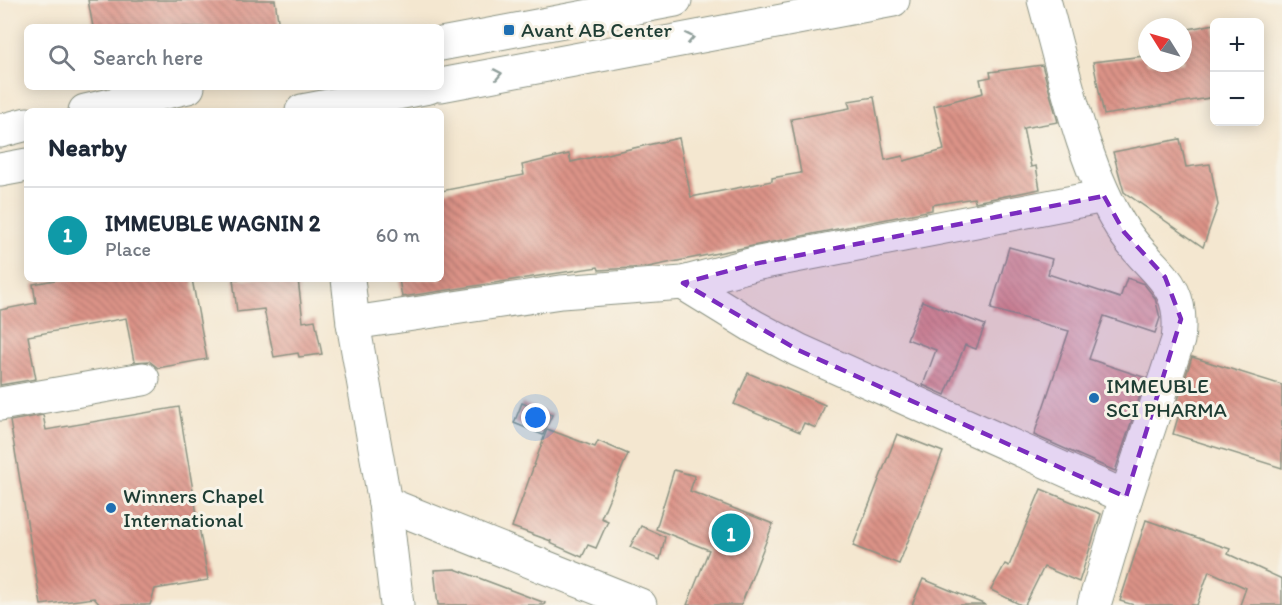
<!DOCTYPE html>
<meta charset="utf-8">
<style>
:root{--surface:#fff;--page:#f6f6f7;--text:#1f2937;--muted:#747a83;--line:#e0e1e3;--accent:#db2777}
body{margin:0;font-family:Itim,sans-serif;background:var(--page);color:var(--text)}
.controls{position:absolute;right:18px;top:18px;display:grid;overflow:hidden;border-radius:9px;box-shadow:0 3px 15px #0003}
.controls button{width:54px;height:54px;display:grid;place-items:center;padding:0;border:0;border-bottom:2px solid var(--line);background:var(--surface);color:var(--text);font:30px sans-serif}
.compass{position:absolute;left:1138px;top:18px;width:54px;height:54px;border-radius:50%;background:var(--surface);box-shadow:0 3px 15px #0003;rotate:307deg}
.you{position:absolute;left:536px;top:418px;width:21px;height:21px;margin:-15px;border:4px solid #fff;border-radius:50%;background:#1a73e8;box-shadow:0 0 0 9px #1a73e833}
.badge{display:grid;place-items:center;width:39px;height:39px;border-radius:50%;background:var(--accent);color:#fff;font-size:20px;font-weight:700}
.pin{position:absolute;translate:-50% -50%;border:3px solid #fff;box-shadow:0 2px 6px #0006}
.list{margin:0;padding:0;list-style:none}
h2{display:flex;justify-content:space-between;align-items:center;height:78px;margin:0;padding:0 24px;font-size:26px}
h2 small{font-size:20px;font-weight:400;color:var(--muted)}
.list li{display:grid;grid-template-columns:39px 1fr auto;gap:18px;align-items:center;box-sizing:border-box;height:96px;padding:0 24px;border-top:2px solid var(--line)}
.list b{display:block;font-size:22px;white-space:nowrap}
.list p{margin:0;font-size:20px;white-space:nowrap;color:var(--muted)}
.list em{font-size:20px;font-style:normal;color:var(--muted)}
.icon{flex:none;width:33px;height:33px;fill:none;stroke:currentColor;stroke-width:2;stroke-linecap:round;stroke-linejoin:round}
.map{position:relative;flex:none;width:1282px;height:605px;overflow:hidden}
.search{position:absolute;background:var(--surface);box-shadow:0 3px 15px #0003;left:24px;top:24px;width:420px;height:66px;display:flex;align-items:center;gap:15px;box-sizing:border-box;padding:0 21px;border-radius:9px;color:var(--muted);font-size:22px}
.panel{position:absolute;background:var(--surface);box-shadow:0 3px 15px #0003;left:24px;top:108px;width:420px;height:174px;border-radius:9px}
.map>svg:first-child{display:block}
.building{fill:url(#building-back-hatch)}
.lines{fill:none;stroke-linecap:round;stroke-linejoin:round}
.minor-casing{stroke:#8a9282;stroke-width:35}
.minor{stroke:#fff;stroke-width:33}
.oneway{stroke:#8f9e9a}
.marked{fill:#7b2cbf;fill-opacity:0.2;stroke:#7b2cbf;stroke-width:4.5;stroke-dasharray:12 8;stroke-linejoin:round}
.poi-dot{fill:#1f6fb2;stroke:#f7f3e8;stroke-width:2}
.labels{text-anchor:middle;stroke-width:6;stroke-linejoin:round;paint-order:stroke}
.poi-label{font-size:21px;fill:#1f3d34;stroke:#f7f3e8;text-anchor:start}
</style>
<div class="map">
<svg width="1282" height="605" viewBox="0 0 1282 605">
<defs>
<pattern id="building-back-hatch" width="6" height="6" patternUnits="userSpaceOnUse" patternTransform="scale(1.5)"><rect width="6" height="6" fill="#dc9387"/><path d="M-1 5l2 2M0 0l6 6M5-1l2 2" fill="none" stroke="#b2796f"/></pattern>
</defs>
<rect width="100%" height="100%" fill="#f7f3e8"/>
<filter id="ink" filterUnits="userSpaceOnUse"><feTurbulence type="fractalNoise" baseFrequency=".0167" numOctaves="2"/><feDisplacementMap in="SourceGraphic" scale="12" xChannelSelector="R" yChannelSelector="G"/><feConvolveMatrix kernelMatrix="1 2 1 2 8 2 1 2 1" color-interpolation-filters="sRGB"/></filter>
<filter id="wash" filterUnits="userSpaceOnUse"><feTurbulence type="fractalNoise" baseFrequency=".008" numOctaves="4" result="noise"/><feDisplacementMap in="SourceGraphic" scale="24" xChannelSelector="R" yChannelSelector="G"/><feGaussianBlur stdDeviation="1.35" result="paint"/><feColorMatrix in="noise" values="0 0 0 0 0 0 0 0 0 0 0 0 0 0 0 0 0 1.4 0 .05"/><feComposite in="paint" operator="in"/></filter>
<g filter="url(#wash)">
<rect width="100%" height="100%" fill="#f4e7d0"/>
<g id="blocks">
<!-- building -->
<g class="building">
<path d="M88 0H275L279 27H93Z"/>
<path d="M1215 24V97L1104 115 1093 62 1144 56 1141 38 1147 37V63H1183V30Z"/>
<path d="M1042 65 1058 122 1023 128 1031 167 1036 166 1040 189 975 202 974 198 932 205V210L648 267 599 270 598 267 402 297 399 279H441V191L524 175 522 165 569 154 571 162 679 138 691 197 772 181V178L801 173 791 119 850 108 848 101 874 97 885 160 903 156 904 161 944 150 934 106 983 93 980 79 991 77 990 72Z"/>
<path d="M1180 139 1186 167 1210 164 1218 205 1203 247 1124 192 1113 152Z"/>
<path d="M1009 247 1052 259 1048 274 1120 298 1127 278 1144 284 1155 298 1160 318 1155 333 1104 316 1089 359 1146 378 1115 471 1034 435 1069 331 991 309Z"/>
<path d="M60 279H192L207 359 158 368 149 361 134 362 126 318 28 336 36 379 0 385V310L36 303 33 284Z"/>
<path d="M233 279H298L303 322 315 320 322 354 299 357 298 353 274 357 264 309 237 312Z"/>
<path d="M922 301 985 325 976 349 965 345 945 395 923 385 936 350 907 339Z"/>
<path d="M1192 357 1282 385V468L1173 434 1179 414 1174 412Z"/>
<path d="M748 373 825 405 816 428 804 423 800 432 734 404Z"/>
<path d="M522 403 552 415 543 435 514 423Z"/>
<path d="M179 407 208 580 155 589 150 605H100L94 598 41 605 10 421 43 415 46 430Z"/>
<path d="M547 429 595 447 598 441 628 454 601 518 608 521 596 548 588 545 582 557 550 543 551 541 512 527Z"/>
<path d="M897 434 943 452 899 564 853 546Z"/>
<path d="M674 470 695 476 690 491 773 524 741 605H687L709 550 656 529Z"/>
<path d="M1041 489 1101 514 1079 582 1044 567 1025 605H1021L991 590 1005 564 1009 566Z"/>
<path d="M1146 520 1230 549 1228 554 1282 579V605H1240L1246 588 1209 571 1197 605H1134L1120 601Z"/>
<path d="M641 526 665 537 660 560 630 547Z"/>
<path d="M455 569 545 603 544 605H438L434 570Z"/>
<path d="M923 579 986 605H912Z"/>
</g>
</g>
</g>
<g filter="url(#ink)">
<use href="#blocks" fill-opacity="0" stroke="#8a9282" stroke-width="1.5"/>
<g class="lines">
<defs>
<g id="minor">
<path d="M1044 0C1064 72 1083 167 1123 230 1150 273 1186 278 1178 340L1126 497 1094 605"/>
<path d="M441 44 675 0"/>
<path d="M441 85 893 0"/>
<path d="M85 111 188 87"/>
<path d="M302 111 429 87"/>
<path d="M0 131 27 124"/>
<path d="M0 170 27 165"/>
<path d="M348 279 353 323 385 503 397 605"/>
<path d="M683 283 753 326 798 350 1126 497"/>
<path d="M353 323 561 292 683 283 754 264 1104 196"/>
<path d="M0 404 143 379"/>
<path d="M385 503 640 605"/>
</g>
</defs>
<!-- minor casing -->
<use href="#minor" class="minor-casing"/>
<!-- minor -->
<use href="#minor" class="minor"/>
</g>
<!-- one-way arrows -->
<defs><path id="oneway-chevron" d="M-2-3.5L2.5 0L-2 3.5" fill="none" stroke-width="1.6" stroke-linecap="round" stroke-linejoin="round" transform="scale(1.5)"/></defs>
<g class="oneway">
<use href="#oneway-chevron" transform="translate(690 38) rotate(-11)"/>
<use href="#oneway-chevron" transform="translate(498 74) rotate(-11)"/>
</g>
</g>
<!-- marked area -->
<path class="marked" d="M1104 196 1124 232 1165 277 1181 319 1126 497 798 350 683 283 754 264Z"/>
<!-- markers -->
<g class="poi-dot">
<rect x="503" y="24" width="12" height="12" rx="3"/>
<circle cx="1094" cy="398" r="6"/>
<circle cx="111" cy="508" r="6"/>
</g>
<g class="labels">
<!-- poi labels -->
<g class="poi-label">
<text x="521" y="37">Avant AB Center</text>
<text x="1106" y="393">IMMEUBLE<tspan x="1106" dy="24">SCI PHARMA</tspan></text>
<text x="123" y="503">Winners Chapel<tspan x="123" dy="24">International</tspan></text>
</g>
</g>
</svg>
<div class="controls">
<button>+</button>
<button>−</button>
</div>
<svg class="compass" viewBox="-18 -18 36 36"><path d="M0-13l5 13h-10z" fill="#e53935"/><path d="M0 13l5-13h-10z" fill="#747a83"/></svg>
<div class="you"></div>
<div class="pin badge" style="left:731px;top:533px;background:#0f9aa8">1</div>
<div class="search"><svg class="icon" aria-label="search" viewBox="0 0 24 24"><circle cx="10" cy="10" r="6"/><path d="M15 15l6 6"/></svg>Search here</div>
<section class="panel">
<h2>Nearby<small></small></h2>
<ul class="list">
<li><span class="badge" style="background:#0f9aa8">1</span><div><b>IMMEUBLE WAGNIN 2</b><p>Place</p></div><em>60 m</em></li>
</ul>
</section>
</div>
